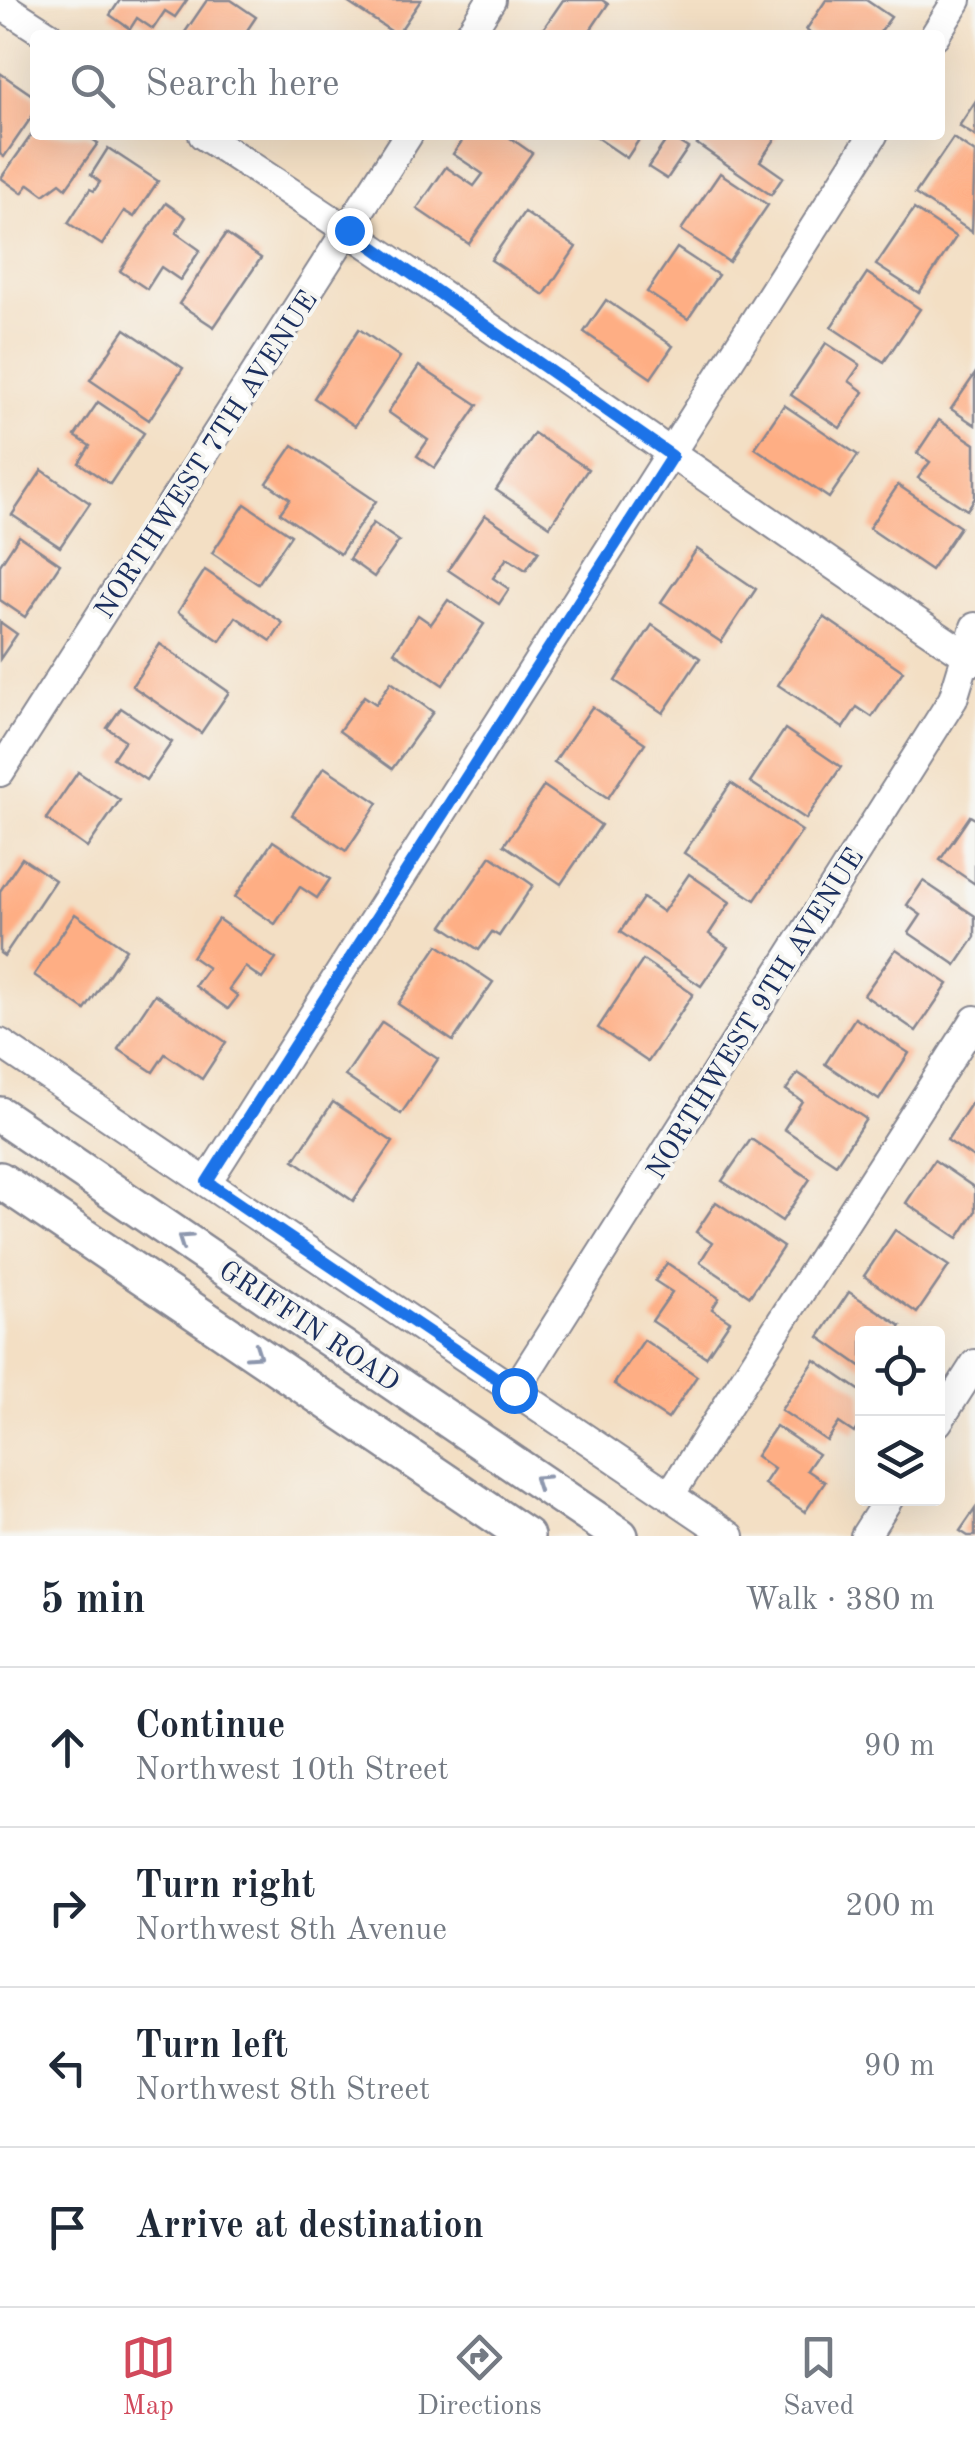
<!DOCTYPE html>
<meta charset="utf-8">
<style>
:root{--surface:#fff;--page:#f2f2f3;--text:#1f2937;--muted:#747a83;--line:#e0e1e3;--accent:#d1495b}
body{margin:0;font-family:"Old Standard TT",serif;background:var(--page);color:var(--text)}
.controls{position:absolute;right:30px;bottom:30px;display:grid;overflow:hidden;border-radius:10px;box-shadow:0 10px 40px #0002}
.controls button{width:90px;height:90px;display:grid;place-items:center;padding:0;border:0;border-bottom:2px solid var(--line);background:var(--surface);color:var(--text);font:50px sans-serif}
.stop{position:absolute;width:30px;height:30px;margin:-22px;border:8px solid #1a73e8;border-radius:50%;background:#fff}
.stop.end{background:#1a73e8;border-color:#fff;box-shadow:0 2px 10px #0008}
.list{margin:0;padding:0;list-style:none}
h2{display:flex;justify-content:space-between;align-items:center;height:130px;margin:0;padding:0 40px;font-size:42px}
h2 small{font-size:32px;font-weight:400;color:var(--muted)}
.list li{display:grid;grid-template-columns:65px 1fr auto;gap:30px;align-items:center;box-sizing:border-box;height:160px;padding:0 40px;border-top:2px solid var(--line)}
.list b{display:block;font-size:38px;white-space:nowrap}
.list p{margin:0;font-size:32px;white-space:nowrap;color:var(--muted)}
.list em{font-size:32px;font-style:normal;color:var(--muted)}
.icon{flex:none;width:55px;height:55px;fill:none;stroke:currentColor;stroke-width:2;stroke-linecap:round;stroke-linejoin:round}
.map{position:relative;flex:none;width:975px;height:1536px;overflow:hidden}
.search{position:absolute;background:var(--surface);box-shadow:0 10px 40px #0002;left:30px;right:30px;top:30px;height:110px;display:flex;align-items:center;gap:25px;box-sizing:border-box;padding:0 35px;border-radius:10px;color:var(--muted);font-size:38px}
.sheet{height:770px;background:var(--surface)}
nav{display:flex;justify-content:space-around;align-items:center;box-sizing:border-box;height:140px;border-top:2px solid var(--line);background:var(--surface);font-size:28px;color:var(--muted)}
nav a{display:grid;justify-items:center;gap:5px}
nav .on{color:var(--accent)}
.map>svg:first-child{display:block}
.building{fill:#feae84}
.lines{fill:none;stroke-linecap:round;stroke-linejoin:round}
.minor-casing{stroke:#878791;stroke-width:32}
.major-casing{stroke:#878791;stroke-width:40}
.minor{stroke:#fff;stroke-width:28}
.major{stroke:#fff;stroke-width:35}
.oneway{stroke:#8d97ae}
.route{stroke:#1a73e8;stroke-width:12}
.labels{text-anchor:middle;stroke-width:8;stroke-linejoin:round;paint-order:stroke}
.street-label{font-size:28px;fill:#1b2f5e;stroke:#f6f6f2}
</style>
<div class="map">
<svg width="975" height="1536" viewBox="0 0 975 1536">
<rect width="100%" height="100%" fill="#f6f6f2"/>
<filter id="ink" filterUnits="userSpaceOnUse"><feTurbulence type="fractalNoise" baseFrequency=".01" numOctaves="2"/><feDisplacementMap in="SourceGraphic" scale="20" xChannelSelector="R" yChannelSelector="G"/><feConvolveMatrix kernelMatrix="1 2 1 2 8 2 1 2 1" color-interpolation-filters="sRGB"/></filter>
<filter id="wash" filterUnits="userSpaceOnUse"><feTurbulence type="fractalNoise" baseFrequency=".0048" numOctaves="4" result="noise"/><feDisplacementMap in="SourceGraphic" scale="40" xChannelSelector="R" yChannelSelector="G"/><feGaussianBlur stdDeviation="2.25" result="paint"/><feColorMatrix in="noise" values="0 0 0 0 0 0 0 0 0 0 0 0 0 0 0 0 0 1.4 0 .05"/><feComposite in="paint" operator="in"/></filter>
<g filter="url(#wash)">
<rect width="100%" height="100%" fill="#f3dfc4"/>
<g id="blocks">
<!-- building -->
<g class="building">
<path d="M120 0H187L175 17 165 11 153 29 137 18 130 29 110 15Z"/>
<path d="M207 0H231L256 17 244 35H183Z"/>
<path d="M344 0H421L397 35Z"/>
<path d="M563 0H602L608 4 587 35H539Z"/>
<path d="M826 0H866L891 17 878 35H813L806 30Z"/>
<path d="M0 73 35 97V112L4 157 0 154Z"/>
<path d="M975 102V136L959 126Z"/>
<path d="M35 130V135H86L98 143 66 188 60 183 44 195 29 184 22 193 1 178Z"/>
<path d="M466 135H506L532 153 469 244 417 209 446 167 474 186 483 174 453 154Z"/>
<path d="M593 135H642L627 158Z"/>
<path d="M703 135H778L760 161 783 177 771 195 697 144Z"/>
<path d="M669 136 688 148 667 179 648 167Z"/>
<path d="M953 138 975 153 972 232 915 194Z"/>
<path d="M108 148 158 181 134 217 124 211 102 245 68 223 90 189 94 191 100 182 91 175Z"/>
<path d="M720 173 768 205 729 262 681 230Z"/>
<path d="M166 203 186 217 176 233 200 250 180 280 161 267 147 289 120 271Z"/>
<path d="M914 209 956 237 919 293 876 265Z"/>
<path d="M524 212 576 247 544 295 491 260Z"/>
<path d="M226 234 261 258 214 327 179 304Z"/>
<path d="M677 248 718 275 688 319 647 292Z"/>
<path d="M867 273 920 309 884 362 831 327Z"/>
<path d="M606 300 673 346 651 378 584 332Z"/>
<path d="M125 329 183 368 149 420 90 380Z"/>
<path d="M359 329 400 357 355 426 314 398Z"/>
<path d="M826 343 860 365 849 381 864 392 840 428 791 395Z"/>
<path d="M419 366 478 405 435 468 417 456 428 440 388 412Z"/>
<path d="M975 374V425L951 409Z"/>
<path d="M98 402 144 433 110 484 79 463 90 446 75 436Z"/>
<path d="M784 405 858 455 829 498 755 448Z"/>
<path d="M939 420 975 444V498L967 510 918 478 930 462 917 453Z"/>
<path d="M534 433 588 469 550 526 496 490Z"/>
<path d="M293 445 376 501 340 554 280 513 290 499 267 483Z"/>
<path d="M42 470 90 503 60 547 12 515Z"/>
<path d="M898 485 960 527 931 570 869 528Z"/>
<path d="M245 504 291 535 258 584 212 553Z"/>
<path d="M485 515 539 551 526 570 507 558 493 578 509 589 499 604 448 570Z"/>
<path d="M373 523 399 541 374 577 349 559Z"/>
<path d="M19 536 60 564 25 617 0 600V565Z"/>
<path d="M697 549 756 589 721 642 661 602Z"/>
<path d="M205 570 283 623 271 641 236 617 220 641 178 612Z"/>
<path d="M448 600 484 624 443 685 394 652 418 615 431 624Z"/>
<path d="M824 617 903 671 872 717 857 707 843 728 778 685Z"/>
<path d="M0 622 17 634 0 659Z"/>
<path d="M652 625 700 658 663 713 615 681Z"/>
<path d="M160 644 229 692 201 733 132 686Z"/>
<path d="M391 682 433 712 392 769 339 731 364 696 376 704Z"/>
<path d="M592 707 645 743 608 798 554 762Z"/>
<path d="M121 708 172 742 146 780 113 758 125 740 107 728Z"/>
<path d="M785 729 841 767 806 819 750 782Z"/>
<path d="M324 767 378 803 346 851 292 815Z"/>
<path d="M78 772 120 800 87 848 46 819Z"/>
<path d="M731 783 802 831 755 900 684 853Z"/>
<path d="M544 786 601 825 561 884 504 845Z"/>
<path d="M970 816 975 819V884L940 860Z"/>
<path d="M273 841 330 879 317 898 300 887 275 924 235 897Z"/>
<path d="M491 856 533 885 499 936 492 932 479 950 443 926Z"/>
<path d="M22 858 55 880 4 956 0 953V891Z"/>
<path d="M689 874 730 902 709 934 728 947 701 986 620 932 643 898 663 912Z"/>
<path d="M923 881 975 916V937L956 965 909 933 921 915 907 905Z"/>
<path d="M75 914 126 949 85 1010 34 975Z"/>
<path d="M218 919 276 959 262 979 245 967 229 989 238 996 228 1009 195 986 208 968 192 957Z"/>
<path d="M438 945 493 982 453 1041 398 1004Z"/>
<path d="M896 949 948 984 916 1031 864 995Z"/>
<path d="M643 960 693 994 648 1062 598 1028Z"/>
<path d="M155 994 226 1042 202 1079 165 1054 153 1072 118 1049Z"/>
<path d="M855 1018 909 1053 879 1100 825 1064Z"/>
<path d="M382 1022 438 1059 401 1114 345 1076Z"/>
<path d="M798 1073 866 1119 836 1164 784 1129 802 1101 786 1090Z"/>
<path d="M975 1098V1159L947 1140Z"/>
<path d="M333 1102 393 1142 353 1201 294 1160Z"/>
<path d="M751 1139 810 1179 782 1221 722 1181Z"/>
<path d="M934 1160 975 1188V1212L958 1238 906 1203Z"/>
<path d="M716 1202 783 1247 750 1296 700 1262 712 1243 696 1232Z"/>
<path d="M895 1230 949 1266 917 1313 864 1276Z"/>
<path d="M667 1263 719 1298 712 1309 730 1321 706 1357 652 1321 672 1292 655 1281Z"/>
<path d="M849 1292 901 1326 896 1334H862V1367L819 1337Z"/>
<path d="M644 1340 697 1376 668 1419 614 1384Z"/>
<path d="M815 1360 862 1392V1420L854 1433 839 1423 827 1441 781 1410Z"/>
<path d="M776 1426 818 1454 807 1470 825 1482 805 1512 764 1484 774 1469 756 1456Z"/>
<path d="M975 1509V1536H968L960 1531Z"/>
</g>
</g>
</g>
<g filter="url(#ink)">
<use href="#blocks" fill-opacity="0" stroke="#878791" stroke-width="2.5"/>
<g class="lines">
<defs>
<g id="minor">
<path d="M0 4 48 35"/>
<path d="M469 35 491 0"/>
<path d="M935 35 957 0"/>
<path d="M203 135C464 304 716 488 975 661"/>
<path d="M0 772 408 135"/>
<path d="M0 1043 730 1536"/>
<path d="M207 1182 873 135"/>
<path d="M515 1390 953 699 975 627"/>
<path d="M938 1422 975 1364"/>
<path d="M670 1495 975 1020"/>
<path d="M865 1536 889 1498"/>
</g>
<g id="major">
<path d="M0 1115 620 1536"/>
<path d="M0 1180 526 1536"/>
</g>
</defs>
<!-- minor casing -->
<use href="#minor" class="minor-casing"/>
<!-- major casing -->
<use href="#major" class="major-casing"/>
<!-- minor -->
<use href="#minor" class="minor"/>
<!-- major -->
<use href="#major" class="major"/>
</g>
<!-- one-way arrows -->
<defs><path id="oneway-chevron" d="M-2-3.5L2.5 0L-2 3.5" fill="none" stroke-width="1.6" stroke-linecap="round" stroke-linejoin="round" transform="scale(2.5)"/></defs>
<g class="oneway">
<use href="#oneway-chevron" transform="translate(184 1240) rotate(-146)"/>
<use href="#oneway-chevron" transform="translate(255 1353) rotate(34)"/>
<use href="#oneway-chevron" transform="translate(540 1481) rotate(-146)"/>
</g>
</g>
<g class="lines" filter="url(#ink)">
<!-- route -->
<path class="route" d="M349 230 672 456 207 1182 514 1390"/>
</g>
<g class="labels">
<!-- street labels -->
<g class="street-label">
<text transform="translate(205 454) rotate(-57)" y="10">NORTHWEST 7TH AVENUE</text>
<text transform="translate(754 1013) rotate(-58)" y="10">NORTHWEST 9TH AVENUE</text>
<text transform="translate(310 1325) rotate(34)" y="10">GRIFFIN ROAD</text>
</g>
</g>
</svg>
<div class="controls">
<button><svg class="icon" aria-label="locate" viewBox="0 0 24 24"><circle cx="12" cy="12" r="6"/><path d="M12 2v4M12 18v4M2 12h4M18 12h4"/></svg></button>
<button><svg class="icon" aria-label="layers" viewBox="0 0 24 24"><path d="M12 4l9 5-9 5-9-5zM3 14l9 5 9-5"/></svg></button>
</div>
<div class="stop" style="left:514px;top:1390px"></div>
<div class="stop end" style="left:349px;top:230px"></div>
<div class="search"><svg class="icon" aria-label="search" viewBox="0 0 24 24"><circle cx="10" cy="10" r="6"/><path d="M15 15l6 6"/></svg>Search here</div>
</div>
<section class="sheet">
<h2>5 min<small>Walk · 380 m</small></h2>
<ul class="list">
<li><svg class="icon" aria-label="ahead" viewBox="0 0 24 24"><path d="M12 20V5M6 11l6-6 6 6"/></svg><div><b>Continue</b><p>Northwest 10th Street</p></div><em>90 m</em></li>
<li><svg class="icon" aria-label="right" viewBox="0 0 24 24"><path d="M7 20v-9h11M14 6l5 5-5 5"/></svg><div><b>Turn right</b><p>Northwest 8th Avenue</p></div><em>200 m</em></li>
<li><svg class="icon" aria-label="left" viewBox="0 0 24 24"><path d="M17 20v-9H6M10 6l-5 5 5 5"/></svg><div><b>Turn left</b><p>Northwest 8th Street</p></div><em>90 m</em></li>
<li><svg class="icon" aria-label="arrive" viewBox="0 0 24 24"><path d="M6 21V4h12l-3 4 3 4H6"/></svg><div><b>Arrive at destination</b></div></li>
</ul>
</section>
<nav>
<a class="on"><svg class="icon" aria-label="map" viewBox="0 0 24 24"><path d="M3 6l6-2 6 2 6-2v14l-6 2-6-2-6 2zM9 4v14M15 6v14"/></svg>Map</a>
<a><svg class="icon" aria-label="directions" viewBox="0 0 24 24"><path d="M12 3l9 9-9 9-9-9zM9 14v-3h6M13 9l2 2-2 2"/></svg>Directions</a>
<a><svg class="icon" aria-label="saved" viewBox="0 0 24 24"><path d="M7 4h10v16l-5-4-5 4z"/></svg>Saved</a>
</nav>
